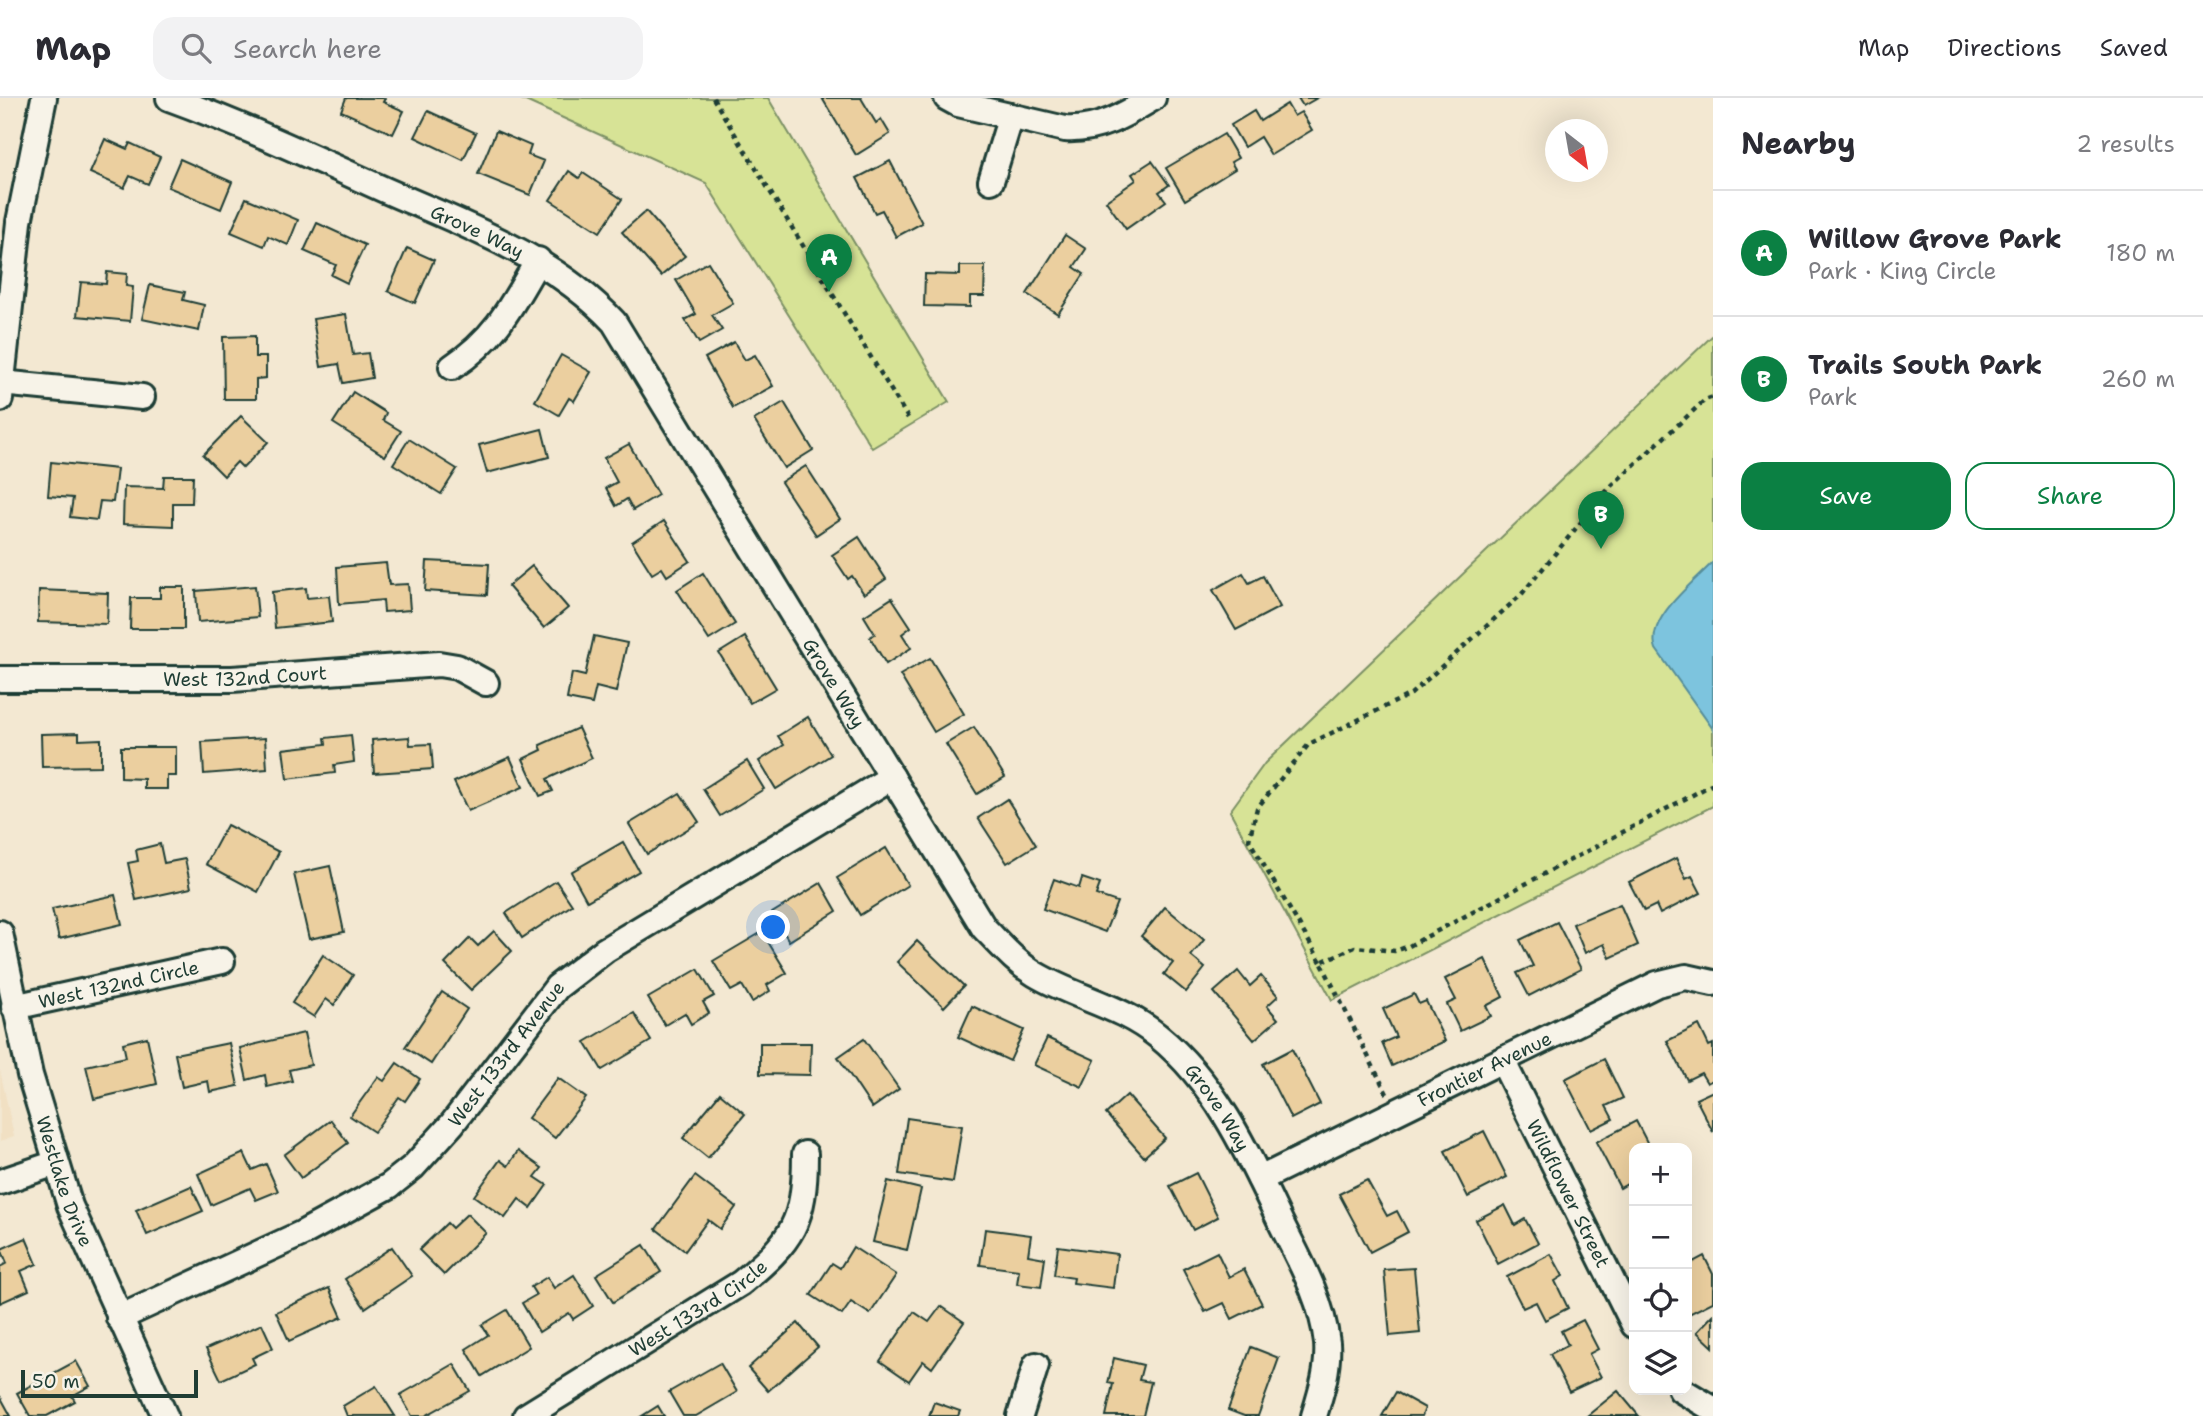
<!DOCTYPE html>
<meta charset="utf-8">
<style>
:root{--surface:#fff;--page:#f2f2f3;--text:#2b2b33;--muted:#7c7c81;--line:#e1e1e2;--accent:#0b8043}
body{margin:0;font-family:"Shantell Sans",sans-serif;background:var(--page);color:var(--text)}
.controls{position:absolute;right:21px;bottom:21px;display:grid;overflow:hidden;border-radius:14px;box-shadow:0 7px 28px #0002}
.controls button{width:63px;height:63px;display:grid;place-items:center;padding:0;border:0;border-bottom:2px solid var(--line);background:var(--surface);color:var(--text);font:35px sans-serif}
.compass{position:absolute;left:1545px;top:21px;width:63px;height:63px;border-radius:50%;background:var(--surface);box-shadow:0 7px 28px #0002;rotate:149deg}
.scale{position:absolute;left:21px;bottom:18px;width:177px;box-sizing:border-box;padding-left:7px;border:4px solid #1f3d34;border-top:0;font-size:19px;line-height:24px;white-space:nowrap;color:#1f3d34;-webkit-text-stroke:5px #f7f3e8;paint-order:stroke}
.you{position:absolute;left:774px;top:830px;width:24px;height:24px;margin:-18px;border:5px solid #fff;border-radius:50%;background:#1a73e8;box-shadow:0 0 0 10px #1a73e833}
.badge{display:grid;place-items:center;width:46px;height:46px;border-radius:50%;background:var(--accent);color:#fff;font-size:23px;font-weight:700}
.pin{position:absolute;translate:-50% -58px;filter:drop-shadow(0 2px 4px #0008)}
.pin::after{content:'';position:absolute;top:37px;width:24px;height:21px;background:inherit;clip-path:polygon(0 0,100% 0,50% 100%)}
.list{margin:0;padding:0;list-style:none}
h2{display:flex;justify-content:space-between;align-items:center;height:91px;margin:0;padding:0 28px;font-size:30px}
h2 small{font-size:23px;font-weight:400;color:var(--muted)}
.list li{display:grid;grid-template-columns:46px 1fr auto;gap:21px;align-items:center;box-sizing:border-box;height:126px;padding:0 28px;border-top:2px solid var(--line)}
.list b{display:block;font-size:26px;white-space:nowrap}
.list p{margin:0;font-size:23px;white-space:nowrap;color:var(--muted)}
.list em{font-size:23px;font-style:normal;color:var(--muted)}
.actions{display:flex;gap:14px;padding:21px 28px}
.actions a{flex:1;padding:16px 0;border:2px solid var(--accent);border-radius:21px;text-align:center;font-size:24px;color:var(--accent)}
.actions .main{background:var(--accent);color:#fff}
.icon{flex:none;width:38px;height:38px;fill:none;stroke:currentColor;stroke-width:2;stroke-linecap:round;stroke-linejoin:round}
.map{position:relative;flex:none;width:1713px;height:1318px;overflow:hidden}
header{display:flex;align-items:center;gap:42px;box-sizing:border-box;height:98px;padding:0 35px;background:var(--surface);border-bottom:2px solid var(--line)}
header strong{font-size:33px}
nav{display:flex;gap:38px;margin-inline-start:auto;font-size:24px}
.search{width:490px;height:63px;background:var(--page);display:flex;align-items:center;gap:18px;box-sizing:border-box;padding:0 24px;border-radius:21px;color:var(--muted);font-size:26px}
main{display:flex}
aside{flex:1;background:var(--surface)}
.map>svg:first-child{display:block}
.built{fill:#f1e0c3}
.green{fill:#d7e396;stroke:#7b9065;stroke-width:2}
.water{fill:#7dc4de;stroke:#578e9a;stroke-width:2}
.building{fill:#ebcf9f;stroke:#1f3d34;stroke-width:2}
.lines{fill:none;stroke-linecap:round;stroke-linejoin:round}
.minor-casing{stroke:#1f3d34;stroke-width:30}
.path{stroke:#1f3d34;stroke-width:4.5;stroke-dasharray:5 5;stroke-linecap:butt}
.minor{stroke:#f7f3e8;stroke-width:24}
.labels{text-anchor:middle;stroke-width:7;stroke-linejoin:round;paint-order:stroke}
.street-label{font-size:19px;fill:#1f3d34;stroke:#f7f3e8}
</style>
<header>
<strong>Map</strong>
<div class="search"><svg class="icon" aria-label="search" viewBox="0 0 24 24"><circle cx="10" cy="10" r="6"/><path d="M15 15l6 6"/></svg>Search here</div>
<nav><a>Map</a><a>Directions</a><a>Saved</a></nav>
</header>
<main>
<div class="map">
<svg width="1713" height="1318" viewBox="0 0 1713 1318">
<rect width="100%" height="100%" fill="#f3e8d2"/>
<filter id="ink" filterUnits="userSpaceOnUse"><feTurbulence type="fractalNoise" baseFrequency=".0143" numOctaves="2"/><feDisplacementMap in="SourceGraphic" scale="14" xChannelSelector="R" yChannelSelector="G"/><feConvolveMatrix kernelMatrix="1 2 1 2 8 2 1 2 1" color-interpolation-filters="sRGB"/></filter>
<g filter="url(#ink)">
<!-- built -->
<path class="built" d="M0 972 14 1038 0 1043Z"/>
<!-- green -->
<g class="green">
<path d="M519 0H768L949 304 872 350 706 85Z"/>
<path d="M1713 237V708L1332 902 1230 713 1265 665Z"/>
</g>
<!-- water -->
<path class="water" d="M1713 464V631L1656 551C1645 521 1693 485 1713 464Z"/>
<!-- building -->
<g class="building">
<path d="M346 0H385L383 4 404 13 393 36 341 13Z"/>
<path d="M822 0H861L876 25 881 21 890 36 856 57Z"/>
<path d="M1298 0H1317L1303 8Z"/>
<path d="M1287 6 1294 18 1301 14 1312 32 1271 57 1260 39 1244 49 1231 27 1254 13 1260 23Z"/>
<path d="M428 13 476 35 463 62 415 39Z"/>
<path d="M496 33 531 48 528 57 544 63 530 97 478 76Z"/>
<path d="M1224 36 1238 60 1231 64 1235 71 1185 102 1166 70Z"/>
<path d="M105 41 127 51 130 45 160 59 148 86 130 78 124 90 90 75Z"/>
<path d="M180 61 232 84 221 111 168 89Z"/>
<path d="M890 63 922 125 896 139 882 112 875 115 857 80Z"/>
<path d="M1152 63 1169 87 1159 94 1166 103 1126 131 1106 103 1136 82 1132 76Z"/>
<path d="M569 73 579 80 583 75 622 101 600 134 550 102Z"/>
<path d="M246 100 298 122 288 147 268 138 264 148 231 134Z"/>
<path d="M646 113 685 158 661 178 622 134Z"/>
<path d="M317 125 365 147 347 185 331 177 336 167 304 153Z"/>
<path d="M1065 137 1086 151 1074 169 1084 176 1058 216 1027 196Z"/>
<path d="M407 150 434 162 415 205 388 193Z"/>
<path d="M708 164 733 205 712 217 722 232 699 245 685 222 696 216 676 182Z"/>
<path d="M960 168H985L984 198H970V209L924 208 925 176 960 177Z"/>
<path d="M107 174 127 176 126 188 133 189 130 223 77 218 81 184 106 186Z"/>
<path d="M150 187 185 194 183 202 204 207 199 233 142 221Z"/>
<path d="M346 216 353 257 368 255 372 280 343 285 339 266 321 269 313 221Z"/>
<path d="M255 238V259H266V280L256 281V301H224L223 239Z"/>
<path d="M734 244 745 262 755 257 773 288 733 310 705 260Z"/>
<path d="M561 257 591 274 574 303 569 300 559 317 535 303Z"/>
<path d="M353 294 386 315 383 322 401 333 385 358 333 325Z"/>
<path d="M784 304 813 352 784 370 754 322Z"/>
<path d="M241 318 268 344 243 370 237 364 224 378 203 357Z"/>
<path d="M542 331 549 359 487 375 479 347Z"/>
<path d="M409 341 457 371 441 396 393 366Z"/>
<path d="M629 346 658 397 633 412 627 401 616 408 606 390 617 384 604 360Z"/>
<path d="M51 364 117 371 113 404 100 403 97 422 70 419 73 400 48 398Z"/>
<path d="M806 368 840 421 816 437 781 384Z"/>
<path d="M164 378H193L192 405H173V428L123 426 124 389 163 390Z"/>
<path d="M664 423 690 463 667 478 662 470 652 476 632 444Z"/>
<path d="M859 439 886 481 864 496 852 478 848 481 832 457Z"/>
<path d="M427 463 489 466 487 497 425 493Z"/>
<path d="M386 465 389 487 408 486 410 512 384 514 383 502 339 506 337 469Z"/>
<path d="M532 468 568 510 544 530 508 488Z"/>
<path d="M703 475 735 526 709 542 677 492Z"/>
<path d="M1243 475 1249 485 1263 478 1280 509 1236 532 1213 492Z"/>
<path d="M255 488 258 519 198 524 196 493Z"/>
<path d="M160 489H184V531H130L131 500H160Z"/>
<path d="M306 490 307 500 329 498 332 524 275 530 272 494Z"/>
<path d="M39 492 108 495 107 526 38 524Z"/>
<path d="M892 500 911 529 902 536 911 550 886 566 870 539 875 536 864 518Z"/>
<path d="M594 538 627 545 616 594 596 589 592 606 567 601 572 575 585 578Z"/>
<path d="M745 539 776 590 750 605 719 555Z"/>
<path d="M930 560 964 616 934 634 900 577Z"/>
<path d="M808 619 831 657 776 691 759 663 784 647 778 638Z"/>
<path d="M974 629 1005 679 977 696 946 646Z"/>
<path d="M578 630 592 660 547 681 553 693 540 698 523 661 542 652 540 647Z"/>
<path d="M79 635V642L101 641V668L42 669 41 636Z"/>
<path d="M351 637 354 664 334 667 335 675 287 681 283 651 326 646 325 640Z"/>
<path d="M409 639 410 647 431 646 433 671 374 675 372 642Z"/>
<path d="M265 640 267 671 204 676 202 644Z"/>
<path d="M121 649H176V678H167V691H144V681L121 680Z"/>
<path d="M510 659 523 689 468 713 454 684Z"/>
<path d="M747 663 764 691 720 718 703 691Z"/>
<path d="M680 695 699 724 647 756 629 726Z"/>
<path d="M1007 701 1036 747 1007 765 978 720Z"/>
<path d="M227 727 279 754 258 794 206 766Z"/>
<path d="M623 744 639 773 587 803 571 774Z"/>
<path d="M160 746 164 765 185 761 191 790 136 802 128 765 138 763 136 752Z"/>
<path d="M886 750 908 787 860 817 837 780Z"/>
<path d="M1676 760 1686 781 1692 778 1701 795 1660 816 1656 807 1644 813 1629 784Z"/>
<path d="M330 768 344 834 309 841 294 776Z"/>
<path d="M1082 780 1100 786 1096 797 1117 804 1105 834 1043 811 1054 781 1079 790Z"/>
<path d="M556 783 572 807 522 840 506 815Z"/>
<path d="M821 785 837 813 789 843 772 815Z"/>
<path d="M115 797 122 826 59 841 52 811Z"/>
<path d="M1620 806 1638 847 1610 860 1604 846 1585 855 1573 826Z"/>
<path d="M1165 809 1204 842 1191 858 1205 870 1186 894 1164 876 1173 865 1141 838Z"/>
<path d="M1557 824 1581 871 1529 898 1517 875 1533 868 1520 842Z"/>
<path d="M494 833 512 853 471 892 445 866 470 840 478 848Z"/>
<path d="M762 834 787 875 767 887 770 893 752 904 742 887 731 893 713 863Z"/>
<path d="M917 843 964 888 944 909 897 864Z"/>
<path d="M323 857 353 877 334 907 326 901 314 919 292 905Z"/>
<path d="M1485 861 1503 899 1486 908 1491 918 1460 933 1447 906 1456 902 1445 881Z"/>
<path d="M698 871 714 898 703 904 709 915 691 926 685 915 665 927 648 900Z"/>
<path d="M1238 873 1250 888 1261 878 1278 898 1267 908 1278 921 1254 942 1214 894Z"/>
<path d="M442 894 467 911 431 966 405 949Z"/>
<path d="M1414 896 1419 906 1426 903 1445 943 1392 968 1382 945 1396 939 1383 911Z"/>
<path d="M972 908 1024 932 1010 963 958 939Z"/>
<path d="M634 915 651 943 602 972 585 944Z"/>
<path d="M1699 927 1709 948 1713 946V982L1707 985 1701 975 1687 982 1667 943Z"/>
<path d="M304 935 311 967 289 972 292 983 267 989 265 977 247 982 240 950Z"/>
<path d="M147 939 157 986 94 1001 86 968 126 959 123 945Z"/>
<path d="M1047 940 1095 962 1082 989 1034 967Z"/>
<path d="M864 941 899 991 872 1010 838 959Z"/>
<path d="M229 945 238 988 210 994 208 983 182 989 175 956Z"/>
<path d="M760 945H811L810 977 760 976Z"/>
<path d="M1292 951 1320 1006 1291 1021 1263 966Z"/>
<path d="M1604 961 1623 1000 1606 1008 1613 1021 1591 1032 1565 981Z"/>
<path d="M397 965 420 981 405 1003 399 999 374 1034 350 1018 378 979 384 983Z"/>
<path d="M558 980 586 1000 555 1040 528 1020Z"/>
<path d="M1713 993V1034L1696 1001Z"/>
<path d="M720 995 745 1016 708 1060 683 1040Z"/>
<path d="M1127 997 1165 1040 1144 1059 1106 1016Z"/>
<path d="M907 1020 962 1028 953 1084 899 1076Z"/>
<path d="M331 1022 348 1045 301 1080 284 1057Z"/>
<path d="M1636 1023 1650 1050H1634V1082L1620 1090 1596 1044Z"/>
<path d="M1484 1033 1507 1079 1468 1099 1445 1053Z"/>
<path d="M518 1053 542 1070 535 1079 547 1087 531 1110 519 1101 505 1120 474 1098 500 1062 508 1068Z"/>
<path d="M244 1055 252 1072 266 1066 278 1093 256 1102 250 1090 211 1107 198 1076Z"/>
<path d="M1196 1075 1218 1119 1193 1132 1170 1088Z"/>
<path d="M695 1078 736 1109 720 1131 708 1122 685 1153 656 1131Z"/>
<path d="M1367 1082 1387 1118 1397 1113 1408 1134 1370 1154 1339 1096Z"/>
<path d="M888 1083 921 1091 907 1152 873 1144Z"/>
<path d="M191 1088 203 1113 147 1137 136 1112Z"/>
<path d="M1505 1107 1515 1127 1525 1121 1538 1145 1498 1166 1476 1122Z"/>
<path d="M467 1116 486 1135 444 1177 419 1152 447 1125 452 1130Z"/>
<path d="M985 1131 1031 1137 1028 1157 1045 1160 1041 1189 1017 1186 1019 1172 980 1167Z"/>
<path d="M26 1140 37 1166 21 1173 29 1192 0 1205V1169L7 1165 1 1151Z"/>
<path d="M644 1147 661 1174 613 1204 596 1177Z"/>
<path d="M1058 1148 1117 1156 1113 1190 1073 1185 1074 1180 1054 1177Z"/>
<path d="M392 1149 412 1178 365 1210 345 1181Z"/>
<path d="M853 1149 896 1177 870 1216 851 1204 842 1217 811 1197 832 1165 840 1170Z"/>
<path d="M1217 1154 1229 1179 1244 1171 1262 1206 1232 1221 1224 1205 1205 1214 1183 1171Z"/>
<path d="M1551 1156 1563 1178 1555 1183 1568 1210 1545 1222 1536 1204 1523 1210 1507 1179Z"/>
<path d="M1704 1158 1713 1176V1204L1687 1217V1167Z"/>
<path d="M1414 1170 1420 1235 1390 1238 1384 1172Z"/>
<path d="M574 1177 593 1208 573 1221 569 1215 539 1234 522 1205 536 1197 531 1189 547 1179 554 1190Z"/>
<path d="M329 1190 342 1219 289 1243 276 1214Z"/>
<path d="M941 1208 964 1224 932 1270 923 1263 909 1283 880 1263 914 1214 929 1224Z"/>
<path d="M507 1212 529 1249 482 1278 466 1251 488 1237 482 1227Z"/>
<path d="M1713 1217V1249L1697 1234Z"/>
<path d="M1583 1222 1598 1251 1589 1256 1601 1279 1569 1294 1550 1256 1568 1247 1561 1233Z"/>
<path d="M798 1225 818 1249 768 1293 748 1270Z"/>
<path d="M262 1226 273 1250 252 1260 255 1266 221 1282 206 1251Z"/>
<path d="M1251 1249 1279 1260 1258 1318H1244L1228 1312Z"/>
<path d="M1114 1260 1143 1267 1139 1282 1151 1284 1143 1318H1106L1113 1286 1108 1285Z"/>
<path d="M76 1263 90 1288 72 1298 75 1303 47 1318H30L17 1295Z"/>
<path d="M720 1265 737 1294 696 1318H683L669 1294Z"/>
<path d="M454 1266 470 1293 425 1318H412L400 1297Z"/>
<path d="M376 1288 395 1318H347L343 1308Z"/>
<path d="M1618 1293 1639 1318H1587Z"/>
<path d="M1396 1294 1425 1310 1422 1318H1382Z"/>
<path d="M0 1298 11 1318H0Z"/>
<path d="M934 1304 960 1313 958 1318H929Z"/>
<path d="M658 1308 664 1318H642Z"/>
</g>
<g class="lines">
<defs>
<g id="minor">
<path id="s1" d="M169 0C243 27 314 60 385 92 467 128 552 158 614 224L984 830C1000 846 1015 864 1035 876 1075 900 1120 907 1158 938 1218 987 1249 1058 1282 1127 1301 1165 1322 1202 1327 1245 1329 1270 1321 1295 1314 1318"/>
<path d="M947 0 958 6 1065 31C1098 33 1125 17 1153 0"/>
<path d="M991 83 1011 18"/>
<path d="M452 269C496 240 512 207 538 162"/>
<path d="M1 285 142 299"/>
<path d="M0 301 19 124 44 0"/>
<path id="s2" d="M0 581H232L439 566 457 569 486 585"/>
<path id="s3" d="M0 835 30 977 70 1108 165 1318"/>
<path id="s4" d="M14 909 222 863"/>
<path id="s5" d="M1502 962 1634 1227"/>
<path id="s6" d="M1260 1081 1657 886 1686 879 1713 885"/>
<path d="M0 1084 56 1065"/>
<path id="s7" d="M119 1220 303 1135 389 1088 413 1069 452 1026 557 889 605 852 892 679"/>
<path d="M1681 1292 1713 1311"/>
<path id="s8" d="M526 1318 741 1185C793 1142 805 1124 805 1056"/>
<path d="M1020 1318 1036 1267"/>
</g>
</defs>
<!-- minor casing -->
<use href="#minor" class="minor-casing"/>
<!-- path -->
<g class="path">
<path d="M713 0 908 320"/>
<path d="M1321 864 1249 742 1257 710 1309 646 1411 596 1521 497 1610 389 1705 302 1713 299"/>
<path d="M1387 996 1321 864 1355 849 1395 853 1409 848 1713 686"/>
</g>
<!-- minor -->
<use href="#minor" class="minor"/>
</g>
</g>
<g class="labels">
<!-- street labels -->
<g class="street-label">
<text dy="7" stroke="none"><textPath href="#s1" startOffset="336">Grove Way</textPath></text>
<text dy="7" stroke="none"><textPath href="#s2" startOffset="245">West 132nd Court</textPath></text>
<text dy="7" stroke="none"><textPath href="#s1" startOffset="924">Grove Way</textPath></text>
<text dy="7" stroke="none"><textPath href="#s4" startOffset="107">West 132nd Circle</textPath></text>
<text dy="7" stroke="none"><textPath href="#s7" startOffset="478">West 133rd Avenue</textPath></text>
<text dy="7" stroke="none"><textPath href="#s6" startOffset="250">Frontier Avenue</textPath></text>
<text dy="7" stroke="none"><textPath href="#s1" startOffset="1512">Grove Way</textPath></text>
<text dy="7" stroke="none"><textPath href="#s3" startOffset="257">Westlake Drive</textPath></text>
<text dy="7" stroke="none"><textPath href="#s5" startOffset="149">Wildflower Street</textPath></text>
<text dy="7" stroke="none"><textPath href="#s8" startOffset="203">West 133rd Circle</textPath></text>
</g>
</g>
</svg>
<div class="controls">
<button>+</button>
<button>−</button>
<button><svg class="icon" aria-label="locate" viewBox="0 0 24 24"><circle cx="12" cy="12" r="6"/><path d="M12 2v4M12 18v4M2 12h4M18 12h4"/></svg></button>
<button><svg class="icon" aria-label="layers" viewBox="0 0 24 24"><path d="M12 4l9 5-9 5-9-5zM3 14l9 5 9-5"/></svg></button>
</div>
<svg class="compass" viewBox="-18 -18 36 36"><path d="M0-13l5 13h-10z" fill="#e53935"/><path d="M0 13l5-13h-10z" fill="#7c7c81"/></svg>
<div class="scale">50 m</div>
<div class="you"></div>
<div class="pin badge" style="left:829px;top:194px">A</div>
<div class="pin badge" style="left:1601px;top:451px">B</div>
</div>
<aside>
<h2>Nearby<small>2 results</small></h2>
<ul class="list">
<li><span class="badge">A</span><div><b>Willow Grove Park</b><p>Park · King Circle</p></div><em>180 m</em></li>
<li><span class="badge">B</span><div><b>Trails South Park</b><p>Park</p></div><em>260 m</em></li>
</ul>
<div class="actions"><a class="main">Save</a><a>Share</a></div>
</aside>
</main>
